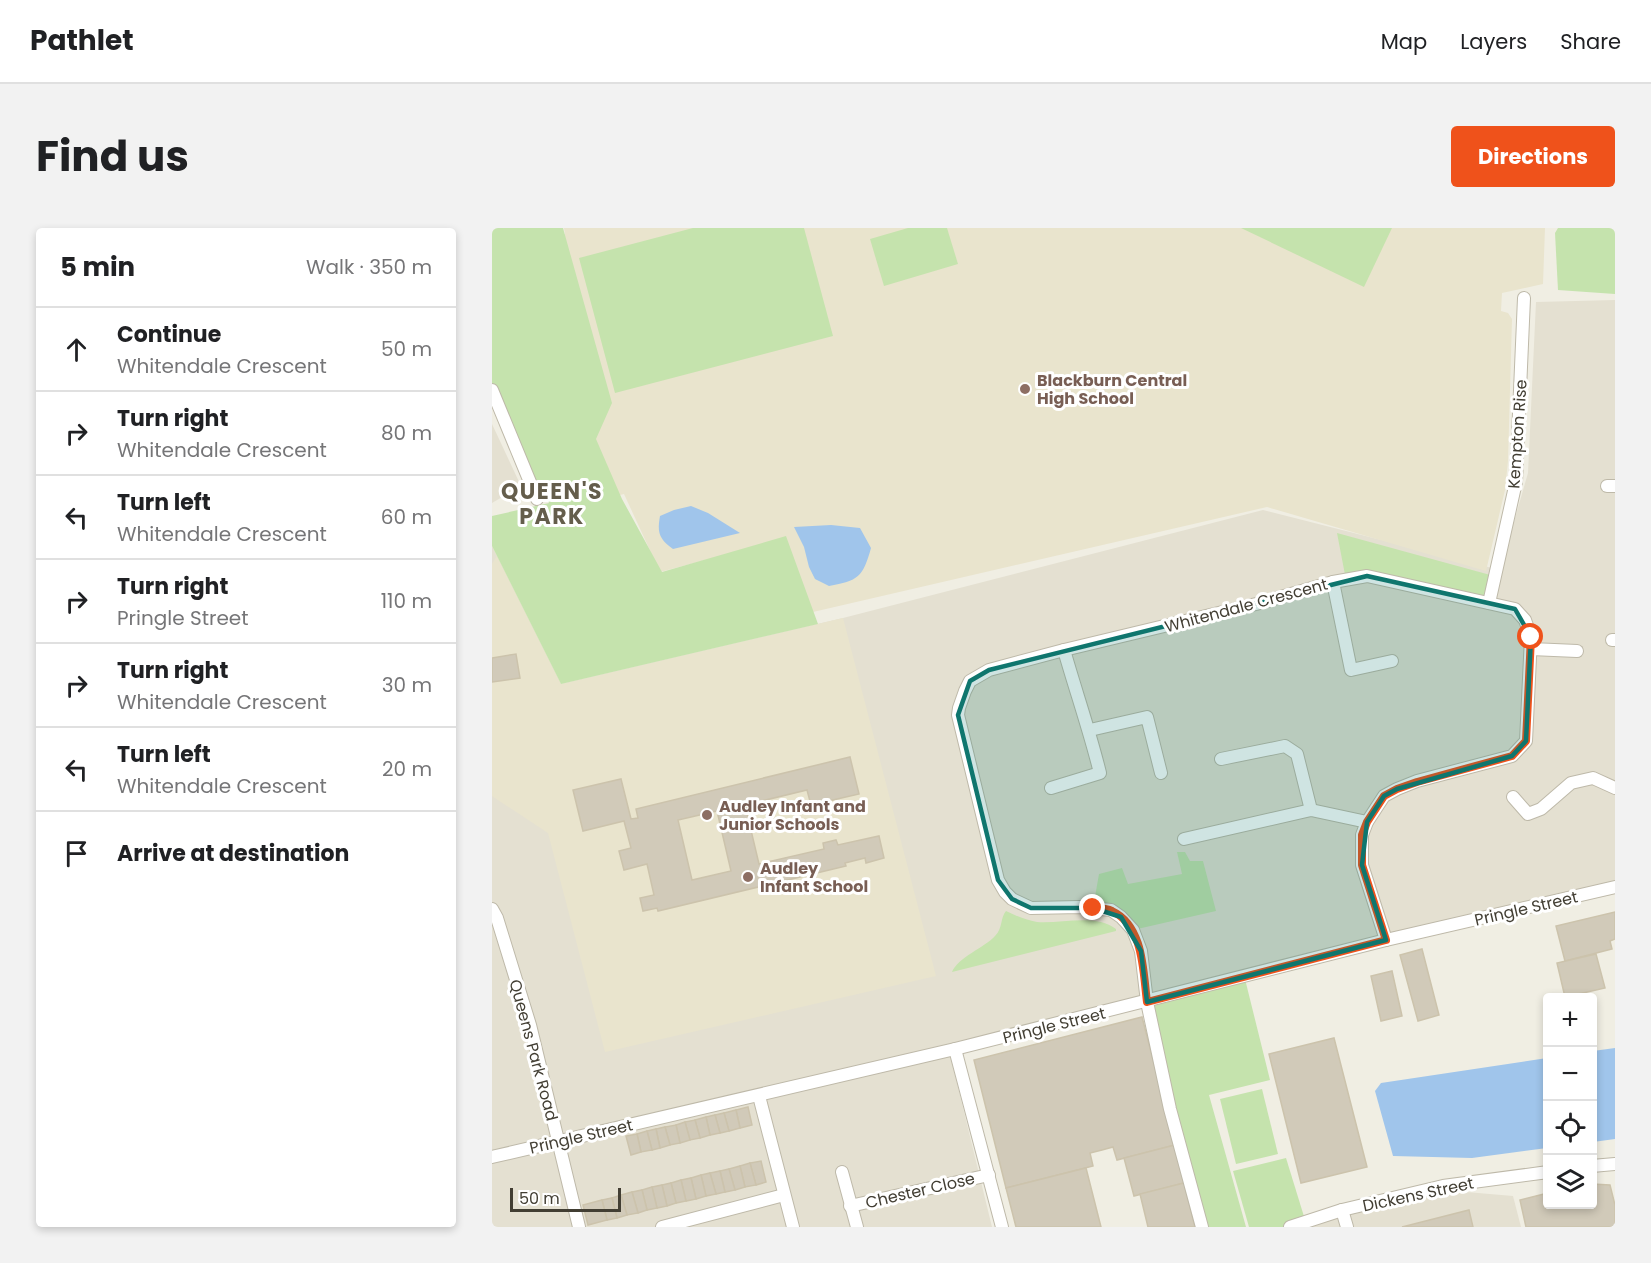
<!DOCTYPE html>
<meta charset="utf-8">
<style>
:root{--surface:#fff;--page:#f2f2f2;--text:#202124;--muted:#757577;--line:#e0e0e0;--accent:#ef521b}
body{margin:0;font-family:Poppins,sans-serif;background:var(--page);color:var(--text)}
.controls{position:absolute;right:18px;bottom:18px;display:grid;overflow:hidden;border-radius:6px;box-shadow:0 3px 9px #0003}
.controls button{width:54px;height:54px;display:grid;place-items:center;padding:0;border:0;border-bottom:2px solid var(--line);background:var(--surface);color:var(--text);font:30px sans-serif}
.scale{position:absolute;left:18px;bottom:15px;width:111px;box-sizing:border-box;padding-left:6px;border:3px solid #423e33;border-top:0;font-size:16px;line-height:21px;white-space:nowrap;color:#423e33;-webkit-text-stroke:4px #fff;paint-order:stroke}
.stop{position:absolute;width:18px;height:18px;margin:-14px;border:4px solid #ef521b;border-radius:50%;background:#fff}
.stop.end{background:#ef521b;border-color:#fff;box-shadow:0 2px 6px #0008}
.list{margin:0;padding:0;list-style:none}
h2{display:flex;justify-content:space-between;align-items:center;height:78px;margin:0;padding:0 24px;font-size:26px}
h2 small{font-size:20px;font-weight:400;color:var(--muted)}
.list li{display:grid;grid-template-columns:39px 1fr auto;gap:18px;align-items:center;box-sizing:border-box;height:84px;padding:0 24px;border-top:2px solid var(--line)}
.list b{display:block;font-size:22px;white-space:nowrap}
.list p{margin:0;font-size:20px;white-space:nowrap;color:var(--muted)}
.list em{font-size:20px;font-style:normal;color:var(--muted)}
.icon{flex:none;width:33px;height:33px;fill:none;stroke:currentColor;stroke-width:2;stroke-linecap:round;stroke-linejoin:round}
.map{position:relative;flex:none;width:1123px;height:999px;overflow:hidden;border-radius:6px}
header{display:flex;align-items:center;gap:36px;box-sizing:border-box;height:84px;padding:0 30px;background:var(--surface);border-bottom:2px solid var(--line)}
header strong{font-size:28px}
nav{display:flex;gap:33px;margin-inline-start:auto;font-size:21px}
.intro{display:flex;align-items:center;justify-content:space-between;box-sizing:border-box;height:144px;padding:0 36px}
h1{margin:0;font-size:42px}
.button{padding:15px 27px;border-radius:6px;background:var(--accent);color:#fff;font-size:21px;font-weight:700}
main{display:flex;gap:36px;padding:0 36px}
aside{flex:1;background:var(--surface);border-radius:6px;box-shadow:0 3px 9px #0003}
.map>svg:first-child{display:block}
.residential{fill:#e4e0d1}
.education{fill:#e9e4cd}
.green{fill:#c5e3ad}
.water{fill:#a0c5eb}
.building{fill:#d1cab9;stroke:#ccc3ac;stroke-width:1.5;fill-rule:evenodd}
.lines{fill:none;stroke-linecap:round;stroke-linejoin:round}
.street-casing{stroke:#beb9a9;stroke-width:14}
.street{stroke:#fff;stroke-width:12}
.route{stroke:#ef521b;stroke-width:8}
.marked{fill:#0f766e;fill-opacity:0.2;stroke:#0f766e;stroke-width:4.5;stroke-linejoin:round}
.education-dot{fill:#8d6e63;stroke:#fff;stroke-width:2}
.labels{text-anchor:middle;stroke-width:6;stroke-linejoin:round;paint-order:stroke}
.education-label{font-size:16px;font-weight:bold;fill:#785e54;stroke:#fff;text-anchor:start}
.street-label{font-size:16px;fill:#423e33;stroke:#fff}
.district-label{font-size:22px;font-weight:bold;letter-spacing:1.5px;fill:#645d4b;stroke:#fff}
</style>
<header>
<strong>Pathlet</strong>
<nav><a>Map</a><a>Layers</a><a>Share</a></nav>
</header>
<div class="intro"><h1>Find us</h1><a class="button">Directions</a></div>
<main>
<aside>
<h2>5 min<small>Walk · 350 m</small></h2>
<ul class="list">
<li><svg class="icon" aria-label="ahead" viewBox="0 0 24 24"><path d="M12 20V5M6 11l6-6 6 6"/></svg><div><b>Continue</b><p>Whitendale Crescent</p></div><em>50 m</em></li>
<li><svg class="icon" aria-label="right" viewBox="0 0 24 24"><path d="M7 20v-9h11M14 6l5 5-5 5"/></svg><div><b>Turn right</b><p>Whitendale Crescent</p></div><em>80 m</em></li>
<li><svg class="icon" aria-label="left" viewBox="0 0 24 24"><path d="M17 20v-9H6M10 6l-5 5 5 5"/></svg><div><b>Turn left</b><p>Whitendale Crescent</p></div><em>60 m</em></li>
<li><svg class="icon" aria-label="right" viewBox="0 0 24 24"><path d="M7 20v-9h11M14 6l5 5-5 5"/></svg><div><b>Turn right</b><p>Pringle Street</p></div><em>110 m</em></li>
<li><svg class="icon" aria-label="right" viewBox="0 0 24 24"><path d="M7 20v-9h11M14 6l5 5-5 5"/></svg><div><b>Turn right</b><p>Whitendale Crescent</p></div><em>30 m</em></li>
<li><svg class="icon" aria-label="left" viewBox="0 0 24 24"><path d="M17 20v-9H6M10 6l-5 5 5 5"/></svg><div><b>Turn left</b><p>Whitendale Crescent</p></div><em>20 m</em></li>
<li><svg class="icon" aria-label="arrive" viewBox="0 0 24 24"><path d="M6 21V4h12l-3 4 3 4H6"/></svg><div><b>Arrive at destination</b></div></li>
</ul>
</aside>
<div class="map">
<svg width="1123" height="999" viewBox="0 0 1123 999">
<rect width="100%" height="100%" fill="#f0eee3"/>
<!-- residential -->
<g class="residential">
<path d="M1123 72V666L456 818 500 999H0V318L69 456 351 390 771 282 1008 342 1036 245 1044 74Z"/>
<path d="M0 196 29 258 0 275Z"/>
<path d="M951 962 1021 968 1029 999H802Z"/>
</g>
<!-- education -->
<g class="education">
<path d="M72 0H1053L1051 56 1010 65 1009 83 1016 85 1020 91 1016 233 1013 262 994 343 775 279 321 384 294 311 168 344 132 266 76 280 12 16 73 6Z"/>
<path d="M5 328 69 456 351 390 444 748 113 824 56 605 0 568V336Z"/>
</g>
<!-- green -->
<g class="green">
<path d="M0 0H71L120 175 104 211 130 271 170 344 294 308 326 396 69 456 0 318V288L57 275 0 175Z"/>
<path d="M201 0H312L341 108 123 165 87 30Z"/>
<path d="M416 0H455L466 36 392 58 378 11Z"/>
<path d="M749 0H900L872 59Z"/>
<path d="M1066 0H1123V66L1066 62 1063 5Z"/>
<path d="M845 305 1002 348 997 375 875 348 854 352Z"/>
<path d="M685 624H693L698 633H711L724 683 641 702 629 689 601 680 607 646 630 640 636 656 690 646Z"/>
<path d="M514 683C524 688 534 692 545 694 569 696 604 685 624 701V703L460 744C466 729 492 720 503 708 511 700 508 690 514 683Z"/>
<path d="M753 751 778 852 717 867 754 999H714L655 774Z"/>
<path d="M770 861 786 926 744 936 728 871Z"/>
<path d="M794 930 814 995 798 999H757L741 943Z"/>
</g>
<!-- water -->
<g class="water">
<path d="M199 278 216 285 248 305 181 321C167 311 165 305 168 288L182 282Z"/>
<path d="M339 297 368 300 379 320C371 349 366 353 337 358L323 351 317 339 312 319 302 299Z"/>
<path d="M1123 820V911L1101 914V823Z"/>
<path d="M1055 830V920L980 930 901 928 883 863 889 855Z"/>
</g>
<!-- building -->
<g class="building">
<path d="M24 426 28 450 0 454V430Z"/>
<path d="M358 529 367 566 319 577 315 562 253 577 267 636 332 621 331 615 344 612 346 617 387 608 392 630 374 635 373 630 353 635 354 638 166 683 165 680 151 683 148 670 162 667 155 636 132 642 127 623 139 620 132 593 91 603 81 562 129 551 139 591 146 590 144 581ZM225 583 239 643 200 652 186 592Z"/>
<path d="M1123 684V711L1118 713 1120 721 1073 733 1064 698Z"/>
<path d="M930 721 947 787 926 793 908 727Z"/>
<path d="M1104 726 1113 760 1073 769 1065 735Z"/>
<path d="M900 743 910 788 889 793 879 748Z"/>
<path d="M650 789 683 917 625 932 621 919 610 922 598 925 601 938 514 960 482 832Z"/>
<path d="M842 810 875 939 809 955 777 826Z"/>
<path d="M256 879 260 897 248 900 244 882Z"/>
<path d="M244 882 248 900 237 903 232 885Z"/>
<path d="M232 885 237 903 228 905 223 887Z"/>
<path d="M223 887 228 905 218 907 214 889Z"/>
<path d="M214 889 218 907 208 910 203 892Z"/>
<path d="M203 892 208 910 198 912 193 894Z"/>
<path d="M193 894 198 912 188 915 184 897Z"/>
<path d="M184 897 188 915 178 917 173 899Z"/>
<path d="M173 899 178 917 168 920 164 901Z"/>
<path d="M164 901 168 920 160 922 155 903Z"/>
<path d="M155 903 160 922 149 924 145 906Z"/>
<path d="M145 906 149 924 139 927 134 908Z"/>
<path d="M683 917 692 955 642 968 632 930Z"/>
<path d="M269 933 274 954 264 957 258 935Z"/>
<path d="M258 935 264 957 253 959 248 938Z"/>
<path d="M248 938 253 959 243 962 237 941Z"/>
<path d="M594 940 609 999H524L514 960Z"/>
<path d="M237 941 243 962 233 964 228 943Z"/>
<path d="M228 943 233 964 224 966 218 945Z"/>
<path d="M218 945 224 966 214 968 209 947Z"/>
<path d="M209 947 214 968 204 971 199 950Z"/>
<path d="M199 950 204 971 194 973 189 952Z"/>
<path d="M189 952 194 973 184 975 179 955Z"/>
<path d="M179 955 184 975 175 978 170 957Z"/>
<path d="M692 955 703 999H656L648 966Z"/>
<path d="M1100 956 1118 957 1123 977V999H1034L1028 972 1056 965V976H1100Z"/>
<path d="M170 957 175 978 165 980 160 959Z"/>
<path d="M160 959 165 980 155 982 150 962Z"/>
<path d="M150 962 155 982 146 985 140 964Z"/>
<path d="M140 964 146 985 135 987 129 967Z"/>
<path d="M129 967 135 987 125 990 120 970Z"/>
<path d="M120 970 125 990 115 992 110 972Z"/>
<path d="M110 972 115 992 96 997 91 977Z"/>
<path d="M977 982 981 999H910Z"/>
</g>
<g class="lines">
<defs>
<g id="street">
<path d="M0 162 45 271"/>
<path d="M1115 258H1123"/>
<path d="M841 354 859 442 900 433"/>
<path d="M997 375 1024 254 1032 70"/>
<path d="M1120 412H1123"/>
<path d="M1039 421 1085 423"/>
<path d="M598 502 655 489 669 545"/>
<path d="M729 531 793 518 805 526 819 582"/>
<path d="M559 560 608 545C598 504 584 464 572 422"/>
<path d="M1021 569 1036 586 1049 581 1079 555 1101 550 1123 560"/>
<path d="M692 611 819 582 875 594"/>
<path d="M0 681 5 690 38 797 87 999"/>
<path d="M463 821 510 999"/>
<path d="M267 868 301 999"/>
<path d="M0 929 463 821 894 712 1123 659"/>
<path d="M1100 938 1123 936"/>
<path d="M350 944 365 999"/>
<path d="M358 978 497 947"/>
<path d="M850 982 855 999"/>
<path d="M170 999 292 967"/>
<path d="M710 999 678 881 655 774 649 723 641 702 629 689 619 682 588 679 539 680 520 671 513 664 506 652 466 487 467 480 473 463 478 453 497 442 572 422 764 376 841 354 875 348 1023 381 1033 392 1039 409 1034 513 1020 528 925 553 905 561 892 568 875 594 870 607V637L894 712"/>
<path d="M798 999 850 982 951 958 1056 944"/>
</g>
</defs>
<!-- street casing -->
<use href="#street" class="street-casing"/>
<!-- street -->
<use href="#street" class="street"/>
</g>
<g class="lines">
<!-- route -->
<path class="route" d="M601 680C607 680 615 680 620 683 652 698 651 744 655 774L894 712 870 637V607L875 594 892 568 905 561 925 554 1020 528 1034 513 1039 409"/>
</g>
<!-- marked area -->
<path class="marked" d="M875 348 1023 381 1039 409 1034 513 1020 528 905 561 892 568 875 594 870 637 894 712 655 774 649 723 629 689 601 680H539L520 671 506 652 466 487 478 453 497 442Z"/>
<!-- markers -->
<g class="education-dot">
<circle cx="533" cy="161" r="6"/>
<circle cx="215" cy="587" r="6"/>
<circle cx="256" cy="649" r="6"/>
</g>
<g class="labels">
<!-- education labels -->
<g class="education-label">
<text x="545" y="158">Blackburn Central<tspan x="545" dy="18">High School</tspan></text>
<text x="227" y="584">Audley Infant and<tspan x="227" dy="18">Junior Schools</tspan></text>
<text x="268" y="646">Audley<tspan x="268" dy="18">Infant School</tspan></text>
</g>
<!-- street labels -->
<g class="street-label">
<text transform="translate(1025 206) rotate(-86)" y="6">Kempton Rise</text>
<text transform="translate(754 377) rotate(-15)" y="6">Whitendale Crescent</text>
<text transform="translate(1034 680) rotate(-13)" y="6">Pringle Street</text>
<text transform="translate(562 797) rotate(-14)" y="6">Pringle Street</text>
<text transform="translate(42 822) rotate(75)" y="6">Queens Park Road</text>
<text transform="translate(89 908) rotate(-13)" y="6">Pringle Street</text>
<text transform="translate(428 962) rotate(-13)" y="6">Chester Close</text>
<text transform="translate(926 966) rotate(-12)" y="6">Dickens Street</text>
</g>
<!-- district labels -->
<g class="district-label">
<text x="60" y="271">QUEEN'S<tspan x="60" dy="25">PARK</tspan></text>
</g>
</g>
</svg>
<div class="controls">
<button>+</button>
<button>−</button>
<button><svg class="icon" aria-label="locate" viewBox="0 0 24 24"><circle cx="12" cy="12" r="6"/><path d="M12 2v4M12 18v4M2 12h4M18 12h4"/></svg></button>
<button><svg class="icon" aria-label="layers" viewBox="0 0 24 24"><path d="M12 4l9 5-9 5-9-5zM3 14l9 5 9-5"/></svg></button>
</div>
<div class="scale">50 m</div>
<div class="stop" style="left:1039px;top:409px"></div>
<div class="stop end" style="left:601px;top:680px"></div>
</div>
</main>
